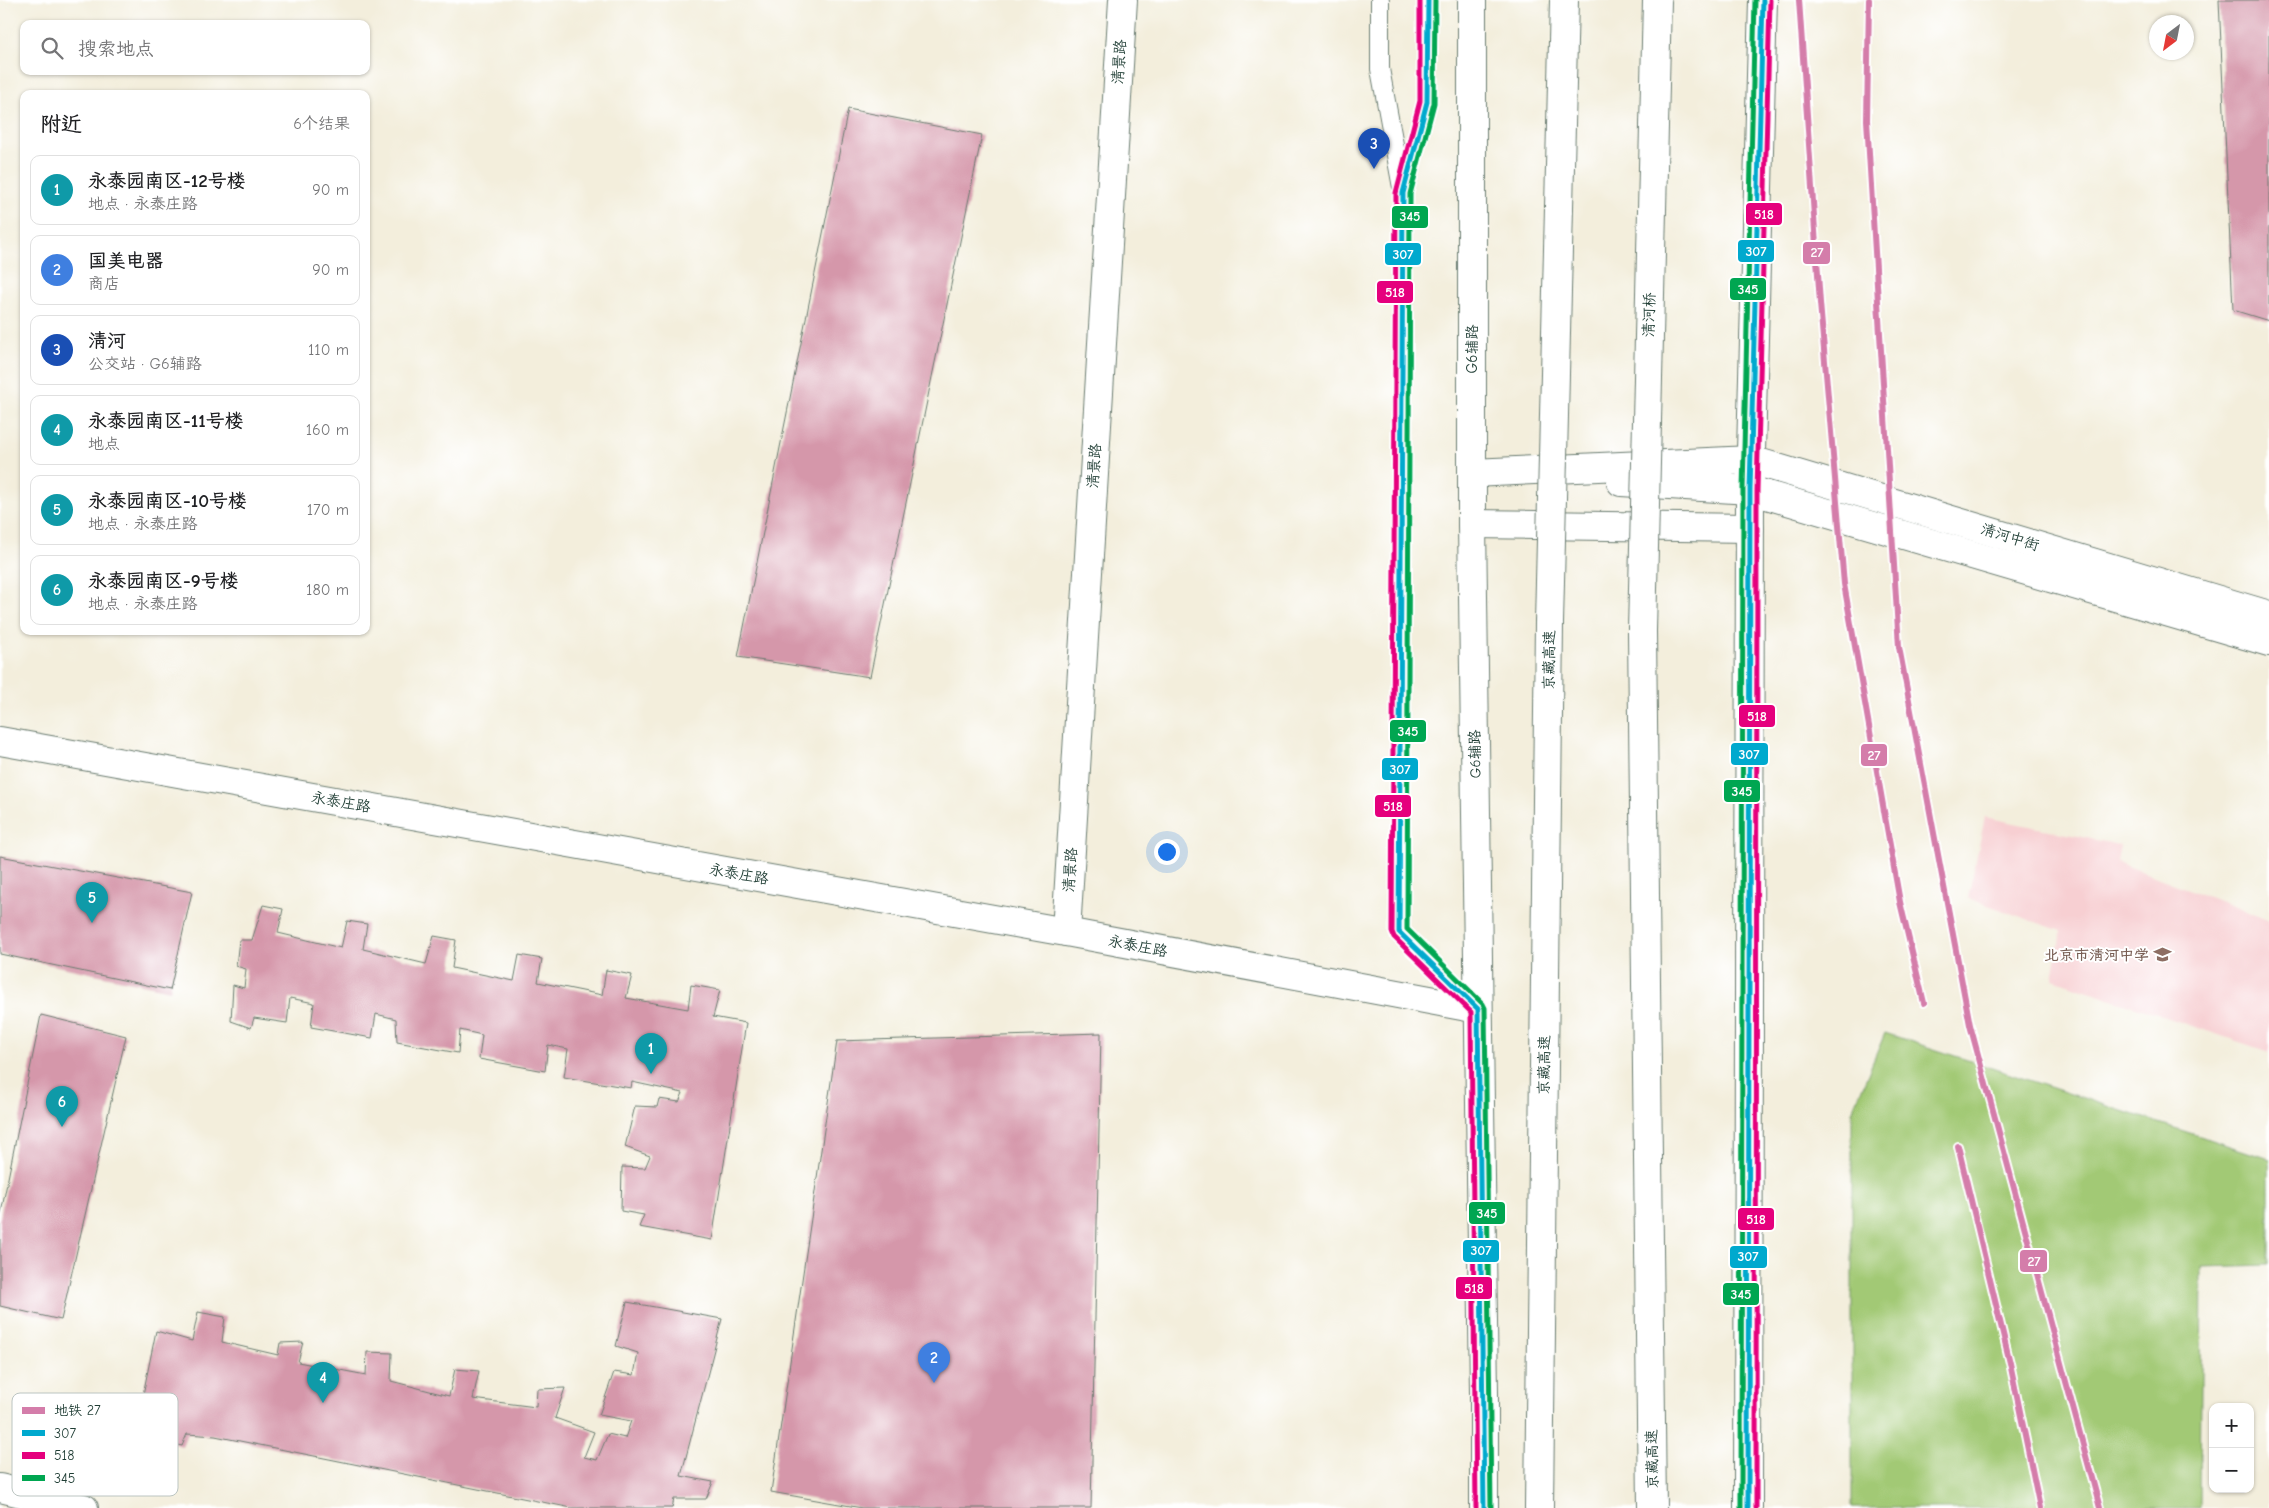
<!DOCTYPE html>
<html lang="zh">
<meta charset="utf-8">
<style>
:root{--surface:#fff;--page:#f2f2f2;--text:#202124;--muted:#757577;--line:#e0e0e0;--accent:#7c3aed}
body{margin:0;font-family:"Comic Neue","LXGW WenKai TC",sans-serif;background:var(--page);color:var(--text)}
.controls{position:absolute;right:15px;bottom:15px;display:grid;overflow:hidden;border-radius:10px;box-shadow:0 1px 4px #0004}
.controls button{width:45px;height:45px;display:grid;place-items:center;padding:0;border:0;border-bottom:1px solid var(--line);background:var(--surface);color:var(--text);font:25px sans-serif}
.compass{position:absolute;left:2149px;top:15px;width:45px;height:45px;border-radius:50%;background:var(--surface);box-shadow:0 1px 4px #0004;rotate:212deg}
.you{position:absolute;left:1166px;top:851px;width:18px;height:18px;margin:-12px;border:4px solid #fff;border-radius:50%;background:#1a73e8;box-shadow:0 0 0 8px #1a73e833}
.badge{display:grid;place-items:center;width:32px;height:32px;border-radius:50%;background:var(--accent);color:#fff;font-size:16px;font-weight:700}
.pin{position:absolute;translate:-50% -41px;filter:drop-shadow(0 1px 2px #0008)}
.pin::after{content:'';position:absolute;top:26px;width:18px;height:15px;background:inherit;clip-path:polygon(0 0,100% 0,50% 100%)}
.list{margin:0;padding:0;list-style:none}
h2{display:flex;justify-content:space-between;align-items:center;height:65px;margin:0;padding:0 20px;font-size:21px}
h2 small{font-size:16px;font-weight:400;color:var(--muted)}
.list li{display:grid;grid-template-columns:32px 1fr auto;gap:15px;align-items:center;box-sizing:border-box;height:70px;margin:0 10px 10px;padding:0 10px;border:1px solid var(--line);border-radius:10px}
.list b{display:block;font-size:19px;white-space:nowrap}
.list p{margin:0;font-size:16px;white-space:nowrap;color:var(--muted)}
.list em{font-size:16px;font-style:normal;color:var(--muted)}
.icon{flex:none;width:28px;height:28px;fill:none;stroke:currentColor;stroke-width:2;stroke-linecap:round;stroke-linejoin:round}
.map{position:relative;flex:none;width:2269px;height:1508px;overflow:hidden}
.search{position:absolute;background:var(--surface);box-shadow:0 1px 4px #0004;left:20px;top:20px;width:350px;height:55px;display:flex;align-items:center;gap:12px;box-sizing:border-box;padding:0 18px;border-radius:10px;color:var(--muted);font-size:19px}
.panel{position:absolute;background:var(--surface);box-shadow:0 1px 4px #0004;left:20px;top:90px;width:350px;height:545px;border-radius:10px}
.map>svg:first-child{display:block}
.built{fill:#f7cfd2}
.green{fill:#a2c974;stroke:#608354}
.building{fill:#d597aa}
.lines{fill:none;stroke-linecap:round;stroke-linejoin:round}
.lane-casing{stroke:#697b6f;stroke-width:20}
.street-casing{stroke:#697b6f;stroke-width:30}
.secondary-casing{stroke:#697b6f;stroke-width:30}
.primary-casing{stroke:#697b6f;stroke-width:30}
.highway-casing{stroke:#697b6f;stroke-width:30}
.lane{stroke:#fff;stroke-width:18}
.street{stroke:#fff;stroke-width:28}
.secondary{stroke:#fff;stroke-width:28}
.primary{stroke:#fff;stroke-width:28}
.highway{stroke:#fff;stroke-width:28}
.highway-bridge-casing{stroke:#697b6f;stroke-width:30;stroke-linecap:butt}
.highway-bridge{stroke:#fff;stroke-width:28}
.bus-1-casing{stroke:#fff;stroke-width:9}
.bus-2-casing{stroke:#fff;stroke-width:9}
.bus-3-casing{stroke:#fff;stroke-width:9}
.bus-1{stroke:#00a9ce;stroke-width:5}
.bus-2{stroke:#e5007d;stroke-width:5}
.bus-3{stroke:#00a651;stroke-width:5}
.metro-1-casing{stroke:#fff;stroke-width:10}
.metro-1{stroke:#d47daa;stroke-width:6}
.labels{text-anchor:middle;stroke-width:4;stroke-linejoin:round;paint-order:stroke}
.street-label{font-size:15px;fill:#1f3d34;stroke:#fff}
.education-label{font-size:15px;font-weight:bold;fill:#785e54;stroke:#fff;text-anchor:end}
.key{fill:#fff;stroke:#bcc5c2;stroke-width:1}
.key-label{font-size:14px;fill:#1f3d34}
.line-badge{stroke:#fff;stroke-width:2}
.badge-label{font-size:14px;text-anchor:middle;font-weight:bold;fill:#fff}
</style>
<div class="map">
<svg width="2269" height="1508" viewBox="0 0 2269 1508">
<rect width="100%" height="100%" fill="#fff"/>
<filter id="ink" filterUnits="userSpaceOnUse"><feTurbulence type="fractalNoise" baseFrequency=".02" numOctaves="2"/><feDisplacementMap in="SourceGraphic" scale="10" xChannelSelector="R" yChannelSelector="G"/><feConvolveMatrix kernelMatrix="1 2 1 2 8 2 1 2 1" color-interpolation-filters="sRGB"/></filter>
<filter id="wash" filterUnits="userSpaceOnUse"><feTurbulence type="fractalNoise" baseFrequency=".0096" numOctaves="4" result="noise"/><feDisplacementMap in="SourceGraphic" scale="20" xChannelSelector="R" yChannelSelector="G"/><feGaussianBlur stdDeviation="1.12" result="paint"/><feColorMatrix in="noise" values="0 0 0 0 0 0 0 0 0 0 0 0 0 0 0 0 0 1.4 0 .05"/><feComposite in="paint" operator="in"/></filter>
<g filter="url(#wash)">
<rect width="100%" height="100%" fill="#f3eedc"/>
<!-- built -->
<path class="built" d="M1985 817 2120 845 2117 862 2269 920V1052L2053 979 2061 931 1968 898Z"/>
<!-- green -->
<path class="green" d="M1885 1033 2269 1159V1265L2202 1267 2200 1508H1852V1112Z"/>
<g id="blocks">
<!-- building -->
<g class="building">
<path d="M2219 0H2269V321L2233 310Z"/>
<path d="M848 109 982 135 870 677 738 657Z"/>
<path d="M0 856 192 892 170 990 0 954Z"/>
<path d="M263 905 283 909 278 933 341 948 347 921 367 924 363 949 426 964 434 936 456 940 452 968 514 981 519 955 542 959 538 982 602 995 606 970 632 975 626 998 688 1009 691 985 720 990 713 1017 746 1023 712 1240 639 1227 644 1215 621 1211 622 1167 645 1168 650 1156 625 1147 635 1106 657 1107 659 1099 679 1102 683 1093 632 1082 631 1088 564 1077 568 1049 548 1045 545 1071 479 1059 482 1035 460 1030 458 1053 397 1042 396 1019 376 1014 372 1038 311 1027 314 1003 290 998 287 1023 254 1018 251 1028 231 1021 233 985 244 988 246 969 236 966 239 940H252Z"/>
<path d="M41 1015 126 1036 61 1320 0 1306V1218Z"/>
<path d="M1101 1033 1091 1508H862L771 1492 837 1041Z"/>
<path d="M627 1302 722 1319 681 1476 713 1482 706 1499H674L672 1508H572L215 1436 187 1434 182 1446 135 1434 156 1331 192 1341 198 1312 225 1317 222 1342 278 1355 280 1343 303 1342 298 1362 366 1375 367 1352 392 1353 391 1381 449 1396 455 1369 479 1371 473 1399 536 1407 537 1389 565 1388 555 1418 594 1432 584 1457 597 1460 608 1434 625 1438 631 1421 599 1415 614 1372 634 1375 638 1353 616 1346Z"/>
</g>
</g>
</g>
<g filter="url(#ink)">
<use href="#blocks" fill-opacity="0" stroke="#697b6f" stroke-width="1"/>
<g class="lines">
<defs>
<g id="lane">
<path d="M1380 0V69L1403 193 1399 932 1478 1009"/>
<path d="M1405 187 1427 102 1428 0"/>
</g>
<g id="street">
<path d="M1066 932 1123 0"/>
<path d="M0 1488 84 1508"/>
</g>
<g id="secondary">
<path d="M1472 473 1751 460 2269 615"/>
<path d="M1621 482 1750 490 2269 642"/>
<path d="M1472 524 1750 528"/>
<path d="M0 741 1066 932 1478 1009"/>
</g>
<g id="primary">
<path d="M1472 0V524L1484 1393V1508"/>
<path d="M1748 1508 1750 490 1763 0"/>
</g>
<g id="highway">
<path d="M1642 631 1652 1508"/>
<path d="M1539 1508 1549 623"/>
</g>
</defs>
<!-- lane casing -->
<use href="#lane" class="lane-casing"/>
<!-- street casing -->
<use href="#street" class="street-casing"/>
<!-- secondary casing -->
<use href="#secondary" class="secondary-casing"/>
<!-- primary casing -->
<use href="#primary" class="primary-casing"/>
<!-- highway casing -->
<use href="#highway" class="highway-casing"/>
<!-- lane -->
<use href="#lane" class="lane"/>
<!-- street -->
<use href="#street" class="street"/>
<!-- secondary -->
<use href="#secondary" class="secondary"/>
<!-- primary -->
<use href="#primary" class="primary"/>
<!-- highway -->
<use href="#highway" class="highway"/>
<defs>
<g id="highway-bridge">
<path d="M1549 623 1564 0"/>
<path d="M1642 631 1657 0"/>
</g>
</defs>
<!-- highway-bridge casing -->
<use href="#highway-bridge" class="highway-bridge-casing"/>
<!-- highway-bridge -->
<use href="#highway-bridge" class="highway-bridge"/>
<defs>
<g id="bus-1">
<path d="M1428 0 1427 102 1403 193 1399 932 1478 1009 1484 1508"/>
<path d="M1748 1508 1750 490 1763 0"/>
</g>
<g id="bus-2">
<path d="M1420 0V101L1396 193 1392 932 1394 937 1471 1012 1476 1508"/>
<path d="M1756 1508 1757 490 1770 0"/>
</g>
<g id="bus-3">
<path d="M1435 0 1434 103 1410 194 1407 929 1483 1004 1485 1008 1491 1508"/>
<path d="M1741 1508 1743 490 1755 0"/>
</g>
</defs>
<!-- bus-1 casing -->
<use href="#bus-1" class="bus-1-casing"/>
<!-- bus-2 casing -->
<use href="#bus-2" class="bus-2-casing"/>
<!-- bus-3 casing -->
<use href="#bus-3" class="bus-3-casing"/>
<!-- bus-1 -->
<use href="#bus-1" class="bus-1"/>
<!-- bus-2 -->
<use href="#bus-2" class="bus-2"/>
<!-- bus-3 -->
<use href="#bus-3" class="bus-3"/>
<defs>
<g id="metro-1">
<path d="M1799 0 1820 303 1844 584 1900 902 1924 1003"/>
<path d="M1869 0 1867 120 1899 647 1970 1025 2100 1508"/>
<path d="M1958 1146 2010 1363 2040 1508"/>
</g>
</defs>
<!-- metro-1 casing -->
<use href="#metro-1" class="metro-1-casing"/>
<!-- metro-1 -->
<use href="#metro-1" class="metro-1"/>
</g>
</g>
<!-- icons -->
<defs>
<symbol id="school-bare" viewBox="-9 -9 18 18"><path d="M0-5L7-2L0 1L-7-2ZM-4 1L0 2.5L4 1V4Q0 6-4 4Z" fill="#8d6e63" stroke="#fff" stroke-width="2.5" paint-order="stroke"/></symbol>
</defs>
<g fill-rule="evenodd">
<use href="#school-bare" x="2150" y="942" width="25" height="25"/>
</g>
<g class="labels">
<!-- street labels -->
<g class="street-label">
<text transform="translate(1119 62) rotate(-86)" y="5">清景路</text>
<text transform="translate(1649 315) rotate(-89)" y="5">清河桥</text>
<text transform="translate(1472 349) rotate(-90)" y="5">G6辅路</text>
<text transform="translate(1094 466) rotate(-86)" y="5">清景路</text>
<text transform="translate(2010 537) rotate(17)" y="5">清河中街</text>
<text transform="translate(1549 660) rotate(-89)" y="5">京藏高速</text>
<text transform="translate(1475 754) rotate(-91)" y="5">G6辅路</text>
<text transform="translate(341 802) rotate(10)" y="5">永泰庄路</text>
<text transform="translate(1070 870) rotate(-86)" y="5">清景路</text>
<text transform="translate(739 874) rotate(10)" y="5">永泰庄路</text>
<text transform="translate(1138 946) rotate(11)" y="5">永泰庄路</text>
<text transform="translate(1544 1065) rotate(-89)" y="5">京藏高速</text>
<text transform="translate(1652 1459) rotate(-91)" y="5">京藏高速</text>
</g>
<!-- education labels -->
<g class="education-label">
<text x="2149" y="960">北京市清河中学</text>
</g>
</g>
<!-- legend -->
<rect x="12" y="1393" width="166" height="103" rx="8" class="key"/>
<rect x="22" y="1407" width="23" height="7" fill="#d47daa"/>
<rect x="22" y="1430" width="23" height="6" fill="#00a9ce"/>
<rect x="22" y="1452" width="23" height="7" fill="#e5007d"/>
<rect x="22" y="1475" width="23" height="6" fill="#00a651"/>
<g class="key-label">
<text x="54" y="1415">地铁 27</text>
<text x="54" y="1438">307</text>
<text x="54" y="1460">518</text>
<text x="54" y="1483">345</text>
</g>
<g class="line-badge">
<rect x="1745" y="202" width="38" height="24" rx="5" fill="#e5007d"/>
<rect x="1391" y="205" width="38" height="24" rx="5" fill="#00a651"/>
<rect x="1737" y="239" width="38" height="24" rx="5" fill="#00a9ce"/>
<rect x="1802" y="241" width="29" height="24" rx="5" fill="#d47daa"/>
<rect x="1384" y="242" width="38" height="24" rx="5" fill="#00a9ce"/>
<rect x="1729" y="277" width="38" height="24" rx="5" fill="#00a651"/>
<rect x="1376" y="280" width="38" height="24" rx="5" fill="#e5007d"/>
<rect x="1738" y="704" width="38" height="24" rx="5" fill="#e5007d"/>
<rect x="1389" y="719" width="38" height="24" rx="5" fill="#00a651"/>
<rect x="1730" y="742" width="39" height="24" rx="5" fill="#00a9ce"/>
<rect x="1860" y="743" width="28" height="24" rx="5" fill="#d47daa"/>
<rect x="1381" y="757" width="38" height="24" rx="5" fill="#00a9ce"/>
<rect x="1723" y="779" width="38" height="24" rx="5" fill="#00a651"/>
<rect x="1374" y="794" width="38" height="24" rx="5" fill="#e5007d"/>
<rect x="1468" y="1201" width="38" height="24" rx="5" fill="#00a651"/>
<rect x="1737" y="1207" width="38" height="24" rx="5" fill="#e5007d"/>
<rect x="1462" y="1239" width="38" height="24" rx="5" fill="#00a9ce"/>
<rect x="1729" y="1245" width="39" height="24" rx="5" fill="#00a9ce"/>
<rect x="2019" y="1249" width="29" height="24" rx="5" fill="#d47daa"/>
<rect x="1455" y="1276" width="38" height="24" rx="5" fill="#e5007d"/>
<rect x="1722" y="1282" width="38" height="24" rx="5" fill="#00a651"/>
</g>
<g class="badge-label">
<text x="1764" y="219">518</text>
<text x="1410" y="221">345</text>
<text x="1756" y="256">307</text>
<text x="1817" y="257">27</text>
<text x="1403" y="259">307</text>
<text x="1748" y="294">345</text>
<text x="1395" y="297">518</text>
<text x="1757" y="721">518</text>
<text x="1408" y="736">345</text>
<text x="1749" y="759">307</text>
<text x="1874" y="760">27</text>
<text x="1400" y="774">307</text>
<text x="1742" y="796">345</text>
<text x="1393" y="811">518</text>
<text x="1487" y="1218">345</text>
<text x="1756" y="1224">518</text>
<text x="1481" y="1255">307</text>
<text x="1748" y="1261">307</text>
<text x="2034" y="1266">27</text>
<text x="1474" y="1293">518</text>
<text x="1741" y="1299">345</text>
</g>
</svg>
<div class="controls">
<button>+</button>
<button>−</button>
</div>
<svg class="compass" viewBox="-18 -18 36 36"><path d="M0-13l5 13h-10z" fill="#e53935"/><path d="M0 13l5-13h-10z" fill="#757577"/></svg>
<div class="you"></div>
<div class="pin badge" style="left:651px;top:1074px;background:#0f9aa8">1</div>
<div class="pin badge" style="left:934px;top:1383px;background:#3f7fe0">2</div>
<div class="pin badge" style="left:1374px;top:169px;background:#1a4fb4">3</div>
<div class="pin badge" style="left:323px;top:1403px;background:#0f9aa8">4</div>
<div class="pin badge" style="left:92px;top:923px;background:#0f9aa8">5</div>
<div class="pin badge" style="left:62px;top:1127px;background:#0f9aa8">6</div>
<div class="search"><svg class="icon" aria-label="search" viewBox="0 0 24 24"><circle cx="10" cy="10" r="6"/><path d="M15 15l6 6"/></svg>搜索地点</div>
<section class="panel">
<h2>附近<small>6个结果</small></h2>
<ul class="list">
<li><span class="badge" style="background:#0f9aa8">1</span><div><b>永泰园南区-12号楼</b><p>地点 · 永泰庄路</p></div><em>90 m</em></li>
<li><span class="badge" style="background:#3f7fe0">2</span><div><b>国美电器</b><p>商店</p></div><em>90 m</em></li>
<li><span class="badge" style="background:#1a4fb4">3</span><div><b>清河</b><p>公交站 · G6辅路</p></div><em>110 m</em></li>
<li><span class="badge" style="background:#0f9aa8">4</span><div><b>永泰园南区-11号楼</b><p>地点</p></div><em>160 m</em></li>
<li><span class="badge" style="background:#0f9aa8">5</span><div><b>永泰园南区-10号楼</b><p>地点 · 永泰庄路</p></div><em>170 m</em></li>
<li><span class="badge" style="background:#0f9aa8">6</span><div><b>永泰园南区-9号楼</b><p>地点 · 永泰庄路</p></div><em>180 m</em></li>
</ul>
</section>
</div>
